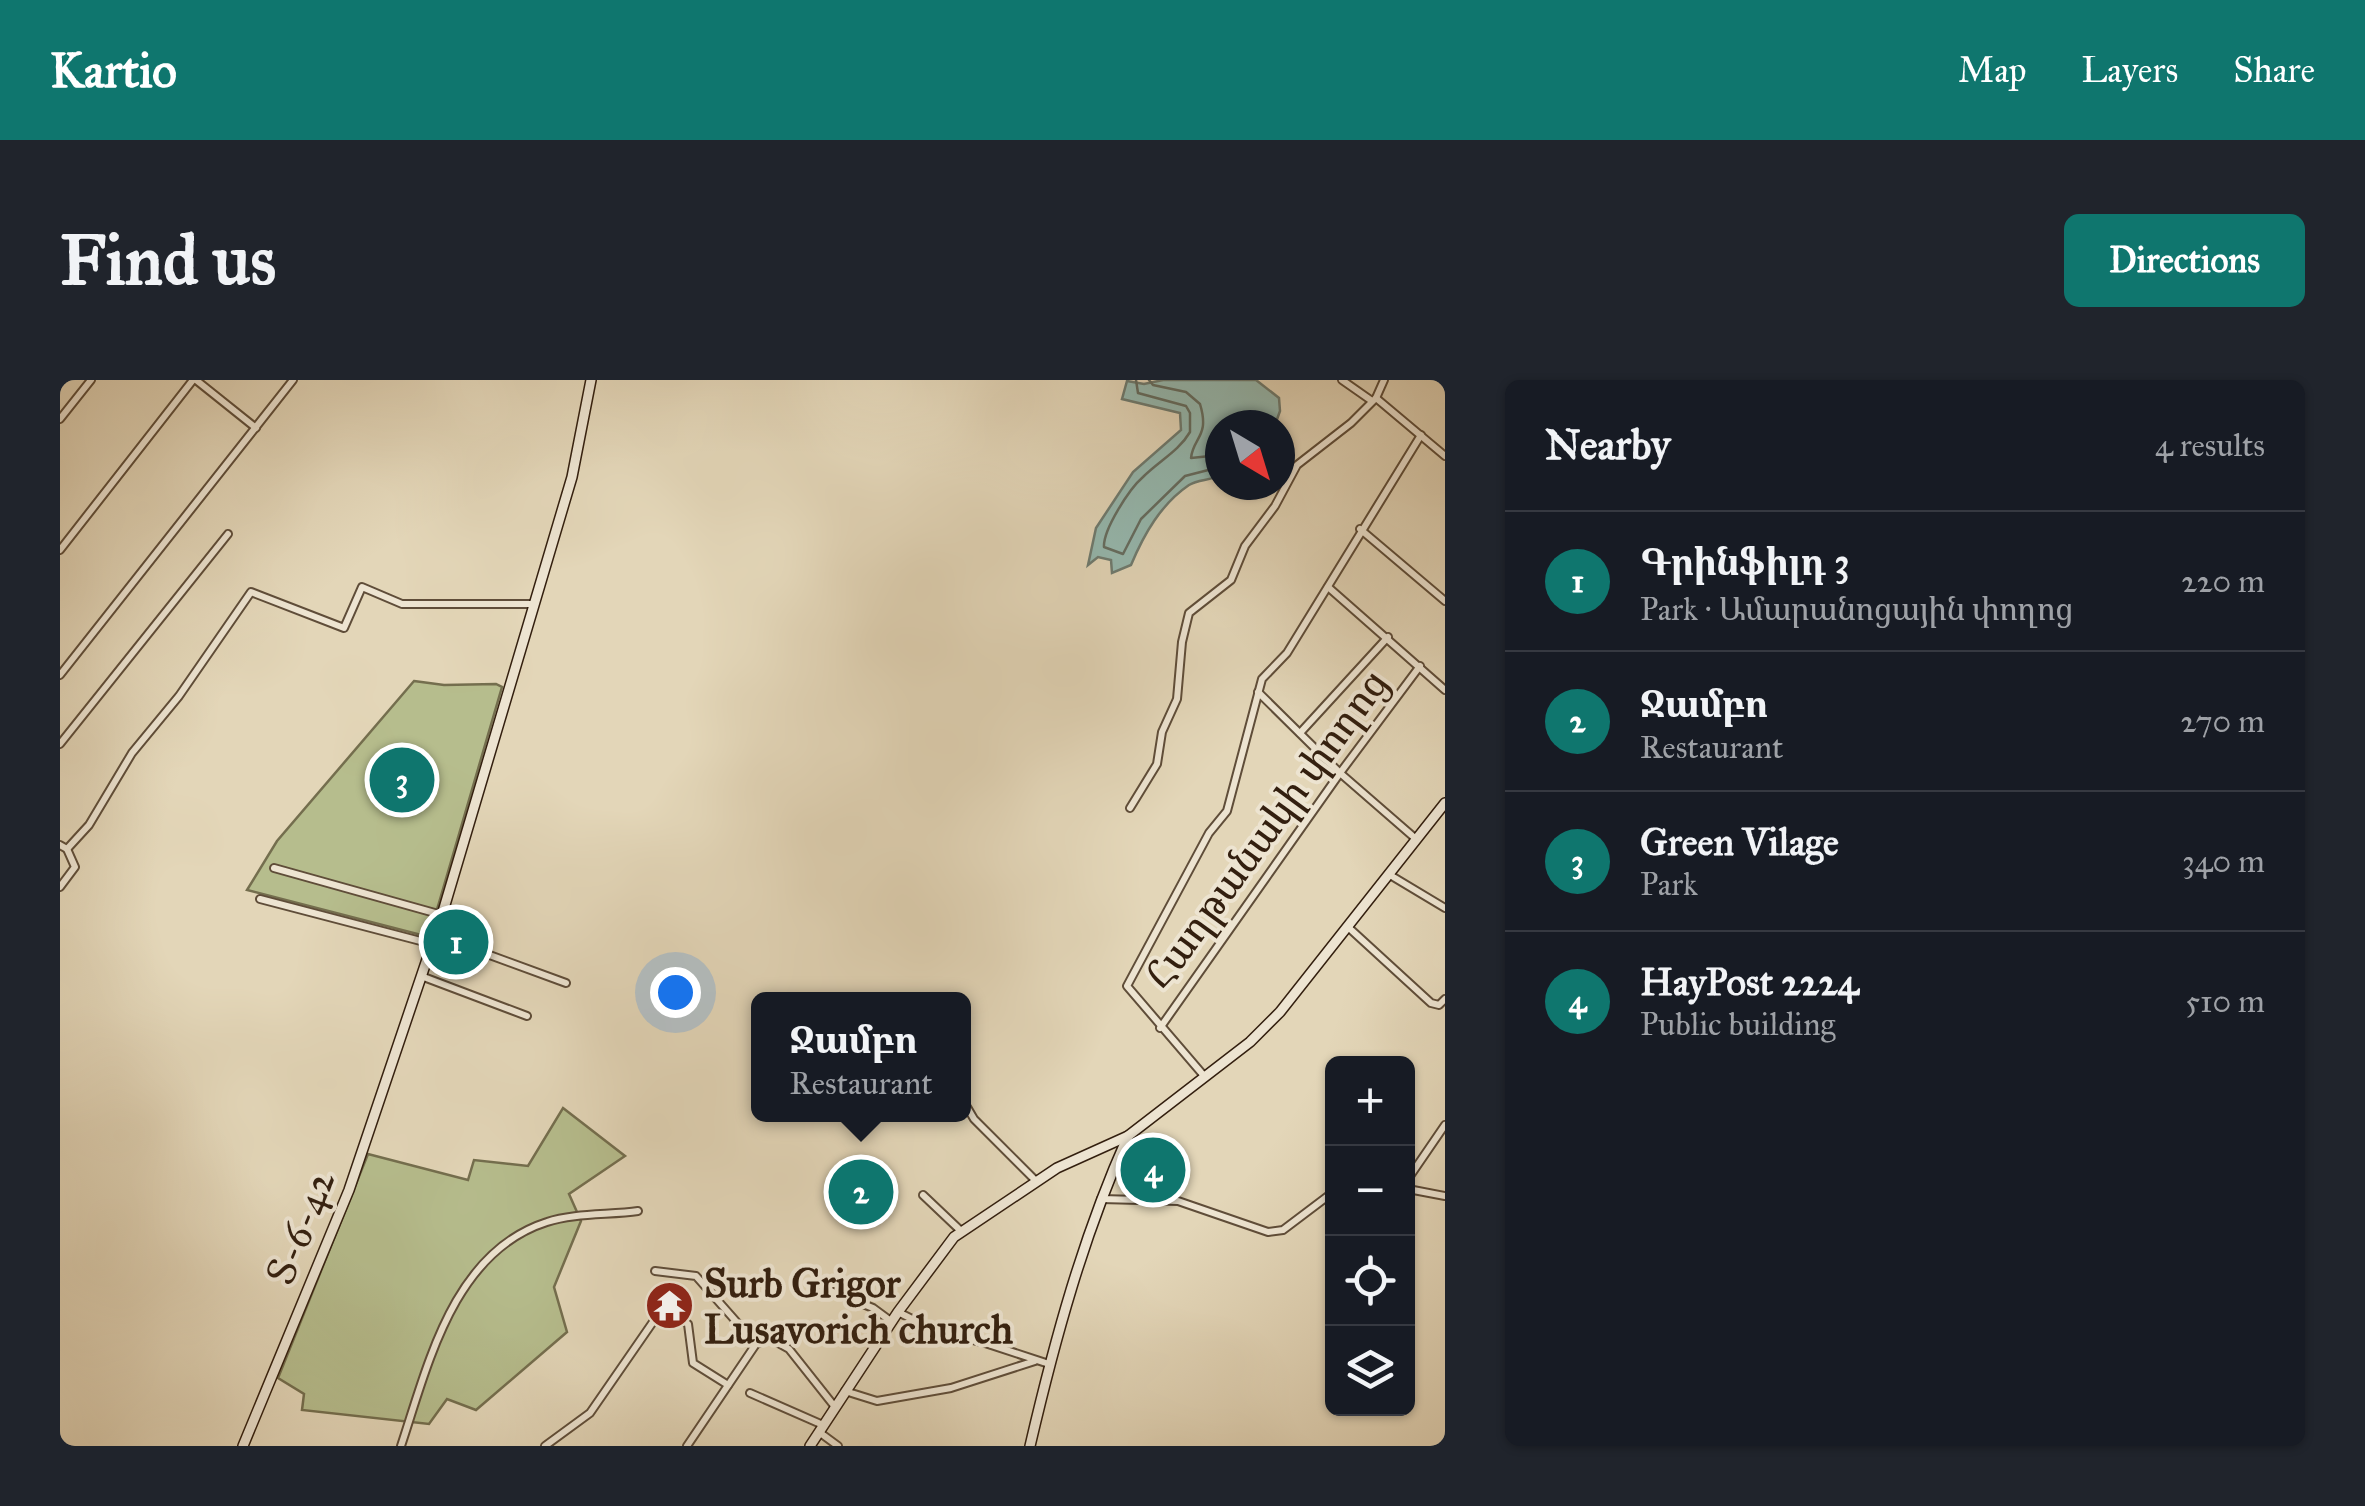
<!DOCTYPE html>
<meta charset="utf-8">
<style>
:root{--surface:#171b24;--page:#20242c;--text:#f1f3f6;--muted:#9ea1a6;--line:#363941;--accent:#0f766e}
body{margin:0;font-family:"IM FELL Great Primer","Noto Serif Armenian",serif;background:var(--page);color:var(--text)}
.controls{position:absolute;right:30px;bottom:30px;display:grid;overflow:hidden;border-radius:15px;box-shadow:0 2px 8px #0004}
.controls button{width:90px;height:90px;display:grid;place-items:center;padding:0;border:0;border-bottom:2px solid var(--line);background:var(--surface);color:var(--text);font:50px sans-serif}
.compass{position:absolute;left:1145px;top:30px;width:90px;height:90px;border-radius:50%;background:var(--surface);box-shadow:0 2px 8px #0004;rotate:142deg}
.you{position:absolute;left:615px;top:612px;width:35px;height:35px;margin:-25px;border:8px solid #fff;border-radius:50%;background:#1a73e8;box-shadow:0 0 0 15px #1a73e833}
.badge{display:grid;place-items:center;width:65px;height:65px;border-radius:50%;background:var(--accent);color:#fff;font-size:32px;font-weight:700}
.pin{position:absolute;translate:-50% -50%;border:5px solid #fff;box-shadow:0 2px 10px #0006}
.popup{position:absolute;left:691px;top:612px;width:220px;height:130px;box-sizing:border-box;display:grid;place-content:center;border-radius:15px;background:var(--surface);filter:drop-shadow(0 2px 8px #0005);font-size:32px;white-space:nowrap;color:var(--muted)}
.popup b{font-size:38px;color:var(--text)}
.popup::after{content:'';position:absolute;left:50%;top:100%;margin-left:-20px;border:20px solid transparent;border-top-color:var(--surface)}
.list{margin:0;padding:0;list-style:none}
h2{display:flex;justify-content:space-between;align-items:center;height:130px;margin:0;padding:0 40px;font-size:42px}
h2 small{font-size:32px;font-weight:400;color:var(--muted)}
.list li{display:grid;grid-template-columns:65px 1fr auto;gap:30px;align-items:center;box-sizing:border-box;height:140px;padding:0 40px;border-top:2px solid var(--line)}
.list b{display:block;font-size:38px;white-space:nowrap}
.list p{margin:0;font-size:32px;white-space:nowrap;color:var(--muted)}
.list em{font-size:32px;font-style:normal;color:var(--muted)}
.icon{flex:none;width:55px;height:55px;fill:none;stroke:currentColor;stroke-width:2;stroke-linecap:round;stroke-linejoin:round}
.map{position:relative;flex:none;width:1385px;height:1066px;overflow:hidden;border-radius:15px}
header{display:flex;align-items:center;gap:60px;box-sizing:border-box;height:140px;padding:0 50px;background:var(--accent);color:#fff}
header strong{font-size:48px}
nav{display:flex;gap:55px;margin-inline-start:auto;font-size:35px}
.intro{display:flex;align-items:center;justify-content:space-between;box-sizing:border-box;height:240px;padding:0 60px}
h1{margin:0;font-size:70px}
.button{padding:25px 45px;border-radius:15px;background:var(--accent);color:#fff;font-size:35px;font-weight:700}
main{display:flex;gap:60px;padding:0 60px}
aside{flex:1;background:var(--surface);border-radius:15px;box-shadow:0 2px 8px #0004}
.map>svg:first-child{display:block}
.green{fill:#b6bd8d;stroke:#746e4e;stroke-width:2.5}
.water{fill:#95b9b0;stroke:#6e7b70;stroke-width:2.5}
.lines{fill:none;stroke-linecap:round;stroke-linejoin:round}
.shore{stroke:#646c60;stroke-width:2.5}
.street-casing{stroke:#5f4d39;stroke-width:10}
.secondary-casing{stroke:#331f0f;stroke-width:12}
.street{stroke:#ede4d1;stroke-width:6}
.secondary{stroke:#ede4d1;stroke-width:9}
.labels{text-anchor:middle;stroke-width:8;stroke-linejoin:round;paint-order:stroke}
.street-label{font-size:40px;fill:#331f0f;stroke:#ede4d1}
.poi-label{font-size:40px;font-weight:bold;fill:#331f0f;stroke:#ede4d1;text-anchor:start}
</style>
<header>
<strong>Kartio</strong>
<nav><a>Map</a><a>Layers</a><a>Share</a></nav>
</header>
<div class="intro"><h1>Find us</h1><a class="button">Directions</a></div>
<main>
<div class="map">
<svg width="1385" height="1066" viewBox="0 0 1385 1066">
<rect width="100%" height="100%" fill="#e3d6b8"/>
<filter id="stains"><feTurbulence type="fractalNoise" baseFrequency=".002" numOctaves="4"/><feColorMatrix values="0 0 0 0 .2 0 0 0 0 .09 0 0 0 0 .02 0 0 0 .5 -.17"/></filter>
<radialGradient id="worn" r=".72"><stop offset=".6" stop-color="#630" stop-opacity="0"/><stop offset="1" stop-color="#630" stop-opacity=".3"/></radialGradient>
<!-- green -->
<g class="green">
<path d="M354 301 384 305 436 304 442 307 369 557 187 510 217 461Z"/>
<path d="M503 728 565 776 509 814 521 841 494 907 507 952 416 1030 387 1019 369 1044 242 1030 244 1014 218 998 308 774 408 800 414 780 468 786Z"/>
</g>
<!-- water -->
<path class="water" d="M1103 0H1196L1219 18 1220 31 1215 45H1160V95C1150 101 1139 99 1129 105 1101 124 1084 154 1071 185L1052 193 1051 180 1038 177 1028 185 1036 148 1073 92 1121 50 1120 33 1062 19 1067 1 1084 4Z"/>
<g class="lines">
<!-- shore -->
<g class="shore">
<path d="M1076 0 1078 13 1126 26 1130 33V52C1119 71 1099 81 1083 97 1069 109 1043 150 1044 167L1063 174 1081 139 1125 96 1160 87"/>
<path d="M1089 0 1093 5 1126 12 1140 24C1150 57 1133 57 1131 78L1160 75"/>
</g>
<defs>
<g id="street">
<path d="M136 0 196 48"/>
<path d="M1282 0 1312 21"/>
<path d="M1316 18 1385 76"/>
<path d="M0 39 31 0"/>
<path d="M1300 149 1385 221"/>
<path d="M0 170 133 0"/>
<path d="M1268 207 1385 310"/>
<path d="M0 295 233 0"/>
<path d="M1198 312 1280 393 1356 459"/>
<path d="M1240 353 1328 257"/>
<path d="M0 364 168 154"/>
<path d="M1070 428 1097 384 1102 352 1117 319 1122 262 1129 233 1171 200 1185 166 1215 126 1237 85 1291 43 1316 18 1324 0"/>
<path d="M0 465 7 469 29 445 72 373 119 316 191 212 284 248 302 207 342 224H474"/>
<path d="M214 488 382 535"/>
<path d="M1330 495 1385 528"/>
<path d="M0 507 15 487 7 469"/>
<path d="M200 519 372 564"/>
<path d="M1288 547 1371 623 1379 625 1385 619"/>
<path d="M375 555 506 603"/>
<path d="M361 596 467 636"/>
<path d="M1100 648 1280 393 1360 286"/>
<path d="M1145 697 1067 606 1149 453 1167 431 1202 299 1227 273 1361 55"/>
<path d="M904 722 914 739 977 802"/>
<path d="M1348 799 1385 745"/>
<path d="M1348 809 1385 816"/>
<path d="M863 815 902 852"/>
<path d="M1041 819 1118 821 1208 852 1223 850 1272 813"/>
<path d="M595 891 636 896 696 964"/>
<path d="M763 908 813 928 832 942"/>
<path d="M838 932 878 952 925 963 989 984"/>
<path d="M696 964 711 959 729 969 775 1027"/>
<path d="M785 1011 817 1021 891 1008 975 981"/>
<path d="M690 1013 763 1045"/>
<path d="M759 1052 778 1066"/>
<path d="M341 1066C368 985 393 872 487 842 513 833 550 835 578 831"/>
<path d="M485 1066 530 1033 595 939 613 935 628 944 633 983 668 1005"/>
<path d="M627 1066 696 964"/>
</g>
<g id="secondary">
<path d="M183 1066 289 810 382 535 512 97 531 0"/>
<path d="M750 1066 838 932 894 857 997 788 1068 756 1190 662 1220 632 1385 423"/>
<path d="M970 1066C995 959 1023 856 1068 756"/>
</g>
</defs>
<!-- street casing -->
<use href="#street" class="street-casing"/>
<!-- secondary casing -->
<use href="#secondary" class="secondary-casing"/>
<!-- street -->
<use href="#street" class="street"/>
<!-- secondary -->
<use href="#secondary" class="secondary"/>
</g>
<!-- icons -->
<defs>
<symbol id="temple-disc" viewBox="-11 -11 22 22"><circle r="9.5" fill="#8f2418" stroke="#ede4d1"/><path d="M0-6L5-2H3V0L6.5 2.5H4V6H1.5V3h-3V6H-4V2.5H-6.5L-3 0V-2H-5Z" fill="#fff"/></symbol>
</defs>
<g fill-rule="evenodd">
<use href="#temple-disc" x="582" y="898" width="55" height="55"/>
</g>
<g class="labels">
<!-- street labels -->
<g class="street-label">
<text transform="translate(1206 449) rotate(-54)" y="14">Հաղթանակի փողոց</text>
<text transform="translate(240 847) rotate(-68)" y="14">Տ-6-42</text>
</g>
<!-- poi labels -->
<g class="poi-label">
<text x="644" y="917">Surb Grigor<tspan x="644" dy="46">Lusavorich church</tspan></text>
</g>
</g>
<rect width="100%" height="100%" filter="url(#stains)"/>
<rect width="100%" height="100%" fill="url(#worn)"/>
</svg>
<div class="controls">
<button>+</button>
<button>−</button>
<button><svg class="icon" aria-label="locate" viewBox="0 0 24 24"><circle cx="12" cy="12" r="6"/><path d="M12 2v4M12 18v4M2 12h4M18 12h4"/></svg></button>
<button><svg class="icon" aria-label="layers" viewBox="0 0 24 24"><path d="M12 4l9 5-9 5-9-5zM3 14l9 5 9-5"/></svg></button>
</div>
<svg class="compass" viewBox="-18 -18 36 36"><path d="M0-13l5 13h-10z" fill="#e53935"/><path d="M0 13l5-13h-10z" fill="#9ea1a6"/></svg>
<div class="you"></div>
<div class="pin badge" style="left:396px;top:562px">1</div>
<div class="pin badge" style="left:801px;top:812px">2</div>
<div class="popup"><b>Ջամբո</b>Restaurant</div>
<div class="pin badge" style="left:342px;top:400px">3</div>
<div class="pin badge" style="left:1093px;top:790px">4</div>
</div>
<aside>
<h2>Nearby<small>4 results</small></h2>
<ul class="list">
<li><span class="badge">1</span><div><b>Գրինֆիլդ 3</b><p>Park · Ամարանոցային փողոց</p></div><em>220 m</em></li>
<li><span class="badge">2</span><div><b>Ջամբո</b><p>Restaurant</p></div><em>270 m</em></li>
<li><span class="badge">3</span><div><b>Green Vilage</b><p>Park</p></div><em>340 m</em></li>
<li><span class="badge">4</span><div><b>HayPost 2224</b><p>Public building</p></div><em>510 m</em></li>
</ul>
</aside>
</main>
